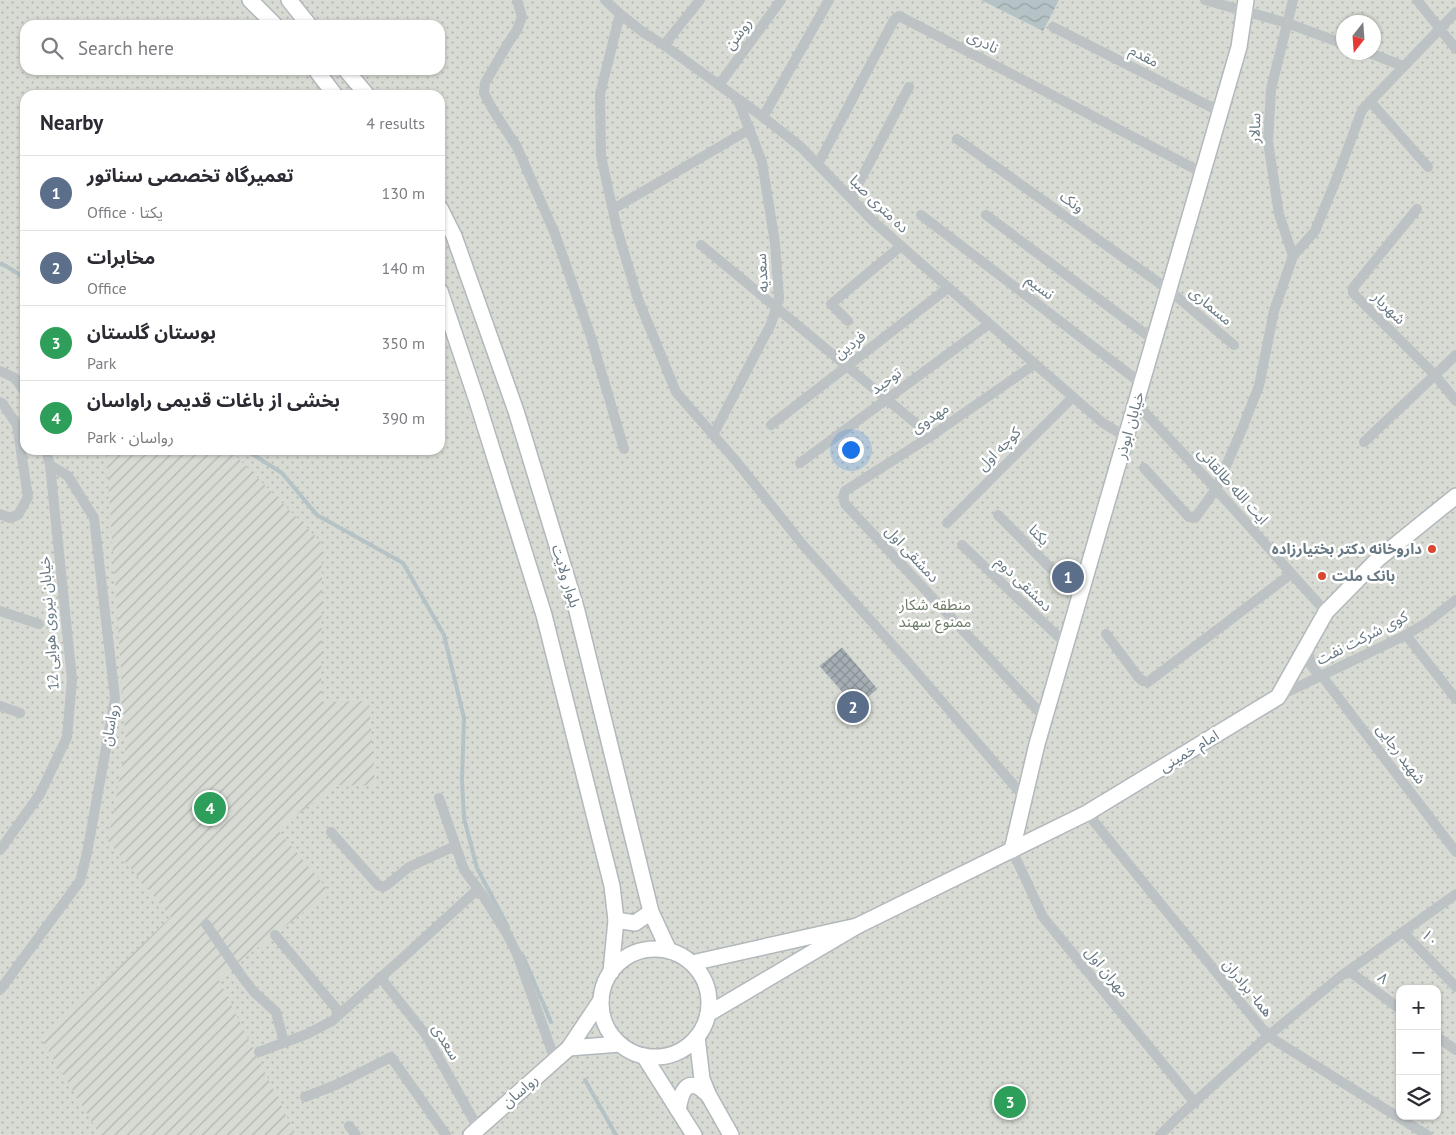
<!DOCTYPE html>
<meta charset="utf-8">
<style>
:root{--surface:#fff;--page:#f2f2f3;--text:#2b2b33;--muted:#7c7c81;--line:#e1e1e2;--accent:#7c3aed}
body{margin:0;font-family:"PT Sans","Noto Sans Arabic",sans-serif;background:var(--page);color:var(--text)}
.controls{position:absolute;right:15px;bottom:15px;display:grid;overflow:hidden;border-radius:10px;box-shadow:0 1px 4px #0004}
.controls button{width:45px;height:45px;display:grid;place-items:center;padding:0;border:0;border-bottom:1px solid var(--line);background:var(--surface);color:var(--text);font:25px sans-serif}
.compass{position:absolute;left:1336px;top:15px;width:45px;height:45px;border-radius:50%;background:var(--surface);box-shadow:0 1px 4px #0004;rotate:197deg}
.you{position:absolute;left:850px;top:449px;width:18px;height:18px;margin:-12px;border:4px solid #fff;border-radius:50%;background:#1a73e8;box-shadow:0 0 0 8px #1a73e833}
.badge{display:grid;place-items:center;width:32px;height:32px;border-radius:50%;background:var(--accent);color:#fff;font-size:16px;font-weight:700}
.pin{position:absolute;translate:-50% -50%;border:2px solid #fff;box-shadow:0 1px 5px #0006}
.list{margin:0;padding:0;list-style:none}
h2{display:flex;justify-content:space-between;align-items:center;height:65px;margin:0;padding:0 20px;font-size:21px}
h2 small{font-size:16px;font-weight:400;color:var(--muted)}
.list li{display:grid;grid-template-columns:32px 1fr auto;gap:15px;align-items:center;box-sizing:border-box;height:75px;padding:0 20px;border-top:1px solid var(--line)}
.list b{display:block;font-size:19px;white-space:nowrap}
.list p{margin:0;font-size:16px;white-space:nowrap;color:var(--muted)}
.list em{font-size:16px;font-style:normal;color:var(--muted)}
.icon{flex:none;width:28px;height:28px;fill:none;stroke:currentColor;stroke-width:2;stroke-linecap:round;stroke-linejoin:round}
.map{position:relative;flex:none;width:1456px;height:1135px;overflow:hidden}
.search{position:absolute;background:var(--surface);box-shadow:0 1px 4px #0004;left:20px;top:20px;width:425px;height:55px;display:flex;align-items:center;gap:12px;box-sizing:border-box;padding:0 18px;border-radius:15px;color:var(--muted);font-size:19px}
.panel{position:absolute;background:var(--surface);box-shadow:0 1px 4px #0004;left:20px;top:90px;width:425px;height:365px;border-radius:15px}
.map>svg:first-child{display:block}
.grass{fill:url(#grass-dots);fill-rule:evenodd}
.garden{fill:url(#garden-furrows)}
.water{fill:url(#water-waves)}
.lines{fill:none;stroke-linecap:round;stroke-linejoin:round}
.stream{stroke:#b5c3c6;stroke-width:4}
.building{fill:url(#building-cross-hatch);stroke:#d8d8d6}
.secondary-casing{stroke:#b2b8bc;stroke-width:18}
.street{stroke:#bdc2c5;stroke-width:10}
.secondary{stroke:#fff;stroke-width:15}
.poi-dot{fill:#db462f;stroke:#fff;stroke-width:2}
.labels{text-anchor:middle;stroke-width:5;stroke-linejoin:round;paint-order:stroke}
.street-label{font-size:15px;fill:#677983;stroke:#fff}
.poi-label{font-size:15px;font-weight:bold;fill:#677983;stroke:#fff;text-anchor:end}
.park-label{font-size:15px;fill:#6c7b65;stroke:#fff}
</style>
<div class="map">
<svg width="1456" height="1135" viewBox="0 0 1456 1135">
<defs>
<pattern id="grass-dots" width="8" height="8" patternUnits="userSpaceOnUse" patternTransform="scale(1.25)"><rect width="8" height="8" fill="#d7dbd3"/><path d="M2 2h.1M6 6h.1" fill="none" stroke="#b2b6b1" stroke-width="1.8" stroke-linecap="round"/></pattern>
<pattern id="garden-furrows" width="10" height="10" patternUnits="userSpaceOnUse" patternTransform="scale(1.25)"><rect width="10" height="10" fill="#d7dbd3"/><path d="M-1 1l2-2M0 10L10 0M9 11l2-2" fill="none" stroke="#b2b6b1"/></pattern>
<pattern id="water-waves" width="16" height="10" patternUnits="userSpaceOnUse" patternTransform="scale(1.25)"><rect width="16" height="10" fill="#b5c3c6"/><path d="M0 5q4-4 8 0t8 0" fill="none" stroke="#97a3a6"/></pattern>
<pattern id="building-cross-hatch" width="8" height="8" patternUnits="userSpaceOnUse" patternTransform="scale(1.25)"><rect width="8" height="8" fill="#a5aeb3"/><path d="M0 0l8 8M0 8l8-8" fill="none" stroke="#8a9297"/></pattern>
</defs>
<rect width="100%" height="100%" fill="#f6f6f3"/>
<!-- grass -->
<path class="grass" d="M0 0H1456V1135H0ZM1344 22H1374V52H1344ZM25 25H440V70H25ZM25 95H440V450H25ZM1400 989H1437V1116H1400Z"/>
<!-- garden -->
<path class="garden" d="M106 450H230L322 543 321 702 369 701 375 786 338 785 277 829 330 892 218 978 296 1135H100L42 1040 171 917 108 841 126 745Z"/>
<!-- water -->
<path class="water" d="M981 0H1059L1043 31Z"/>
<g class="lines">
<!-- stream -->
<g class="stream">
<path d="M0 264 6 266 25 278"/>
<path d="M246 450 282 473 317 515 403 563 444 635 464 718 462 780 464 818 477 868 508 927"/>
<path d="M523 956 551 1022"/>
<path d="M585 1080 616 1135"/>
</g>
</g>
<!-- building -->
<path class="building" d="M842 647 878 689 856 708 819 666Z"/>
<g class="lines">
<defs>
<g id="secondary">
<path d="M250 0 275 25"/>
<path d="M289 0 309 25"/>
<path d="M316 70 335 95"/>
<path d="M346 70 367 95"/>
<path d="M440 208 454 236 516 411 577 611 651 912 669 951"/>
<path d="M440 291 477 401 544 615 612 886 616 920 611 972"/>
<path d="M1012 850 1037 744 1239 47 1246 0"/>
<path d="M616 920 635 923 651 912"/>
<path d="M857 926 1087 813 1278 697 1326 612 1378 559 1456 496"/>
<circle cx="655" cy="1003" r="54"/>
<path d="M692 963 857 926 708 1014"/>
<path d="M601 1000 569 1048 620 1044"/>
<path d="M697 1037 702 1079 709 1096 731 1135"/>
<path d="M644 1056 694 1135"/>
<path d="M678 1110C680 1101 682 1082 696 1086 700 1087 706 1093 709 1096"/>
<path d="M471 1135 569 1048"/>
</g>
</defs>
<!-- secondary casing -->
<use href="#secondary" class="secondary-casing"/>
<!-- street -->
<g class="street">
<path d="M517 0 522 17 517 30 507 45 485 83 484 93 493 110 517 147 555 234 591 337 624 449"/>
<path d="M605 0 620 14 644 33 664 45 763 117 801 147 874 222 1035 364 1103 423 1126 437"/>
<path d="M1205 0 1287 23 1344 44"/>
<path d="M1293 0 1271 89 1268 142 1279 214 1293 256"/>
<path d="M1417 0 1456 49"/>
<path d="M620 14 600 94 601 156 617 229 638 299 676 392 736 461 803 545 907 661 1024 797"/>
<path d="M1053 27 1221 112"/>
<path d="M664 45 700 0"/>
<path d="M1367 52 1403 66"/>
<path d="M719 85 781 0"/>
<path d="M1370 101 1428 167"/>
<path d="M763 117 829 0"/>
<path d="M957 139 1169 290 1234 345"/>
<path d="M818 164 894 20 899 16 1203 173"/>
<path d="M851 198 909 87"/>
<path d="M613 209 750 129"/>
<path d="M1417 209 1353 288V293L1435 375 1456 401"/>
<path d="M921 215 1142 384"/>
<path d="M986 215 1155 341"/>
<path d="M701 245 931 436"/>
<path d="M848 321 831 304 901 246"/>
<path d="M1035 364 931 436 845 491 843 497 845 504 1045 718"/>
<path d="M0 371 15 378 25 392"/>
<path d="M0 402 3 404 17 425 28 497 18 515 10 518 0 514"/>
<path d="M1136 403 1216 489 1326 612"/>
<path d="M771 425 948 288"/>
<path d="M713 435 771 324 779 299 775 243 762 162 738 100"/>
<path d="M1364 442 1456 355"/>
<path d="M800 463 989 324"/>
<path d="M1144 468 1189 517 1193 518H1195L1216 489 1242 429 1259 386 1274 311 1293 256 1315 231 1338 175 1362 110 1456 12"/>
<path d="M998 515 1079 597"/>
<path d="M947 523 1073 397"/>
<path d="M962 545 1066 644"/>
<path d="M0 611 39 624"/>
<path d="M1106 634 1139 678 1143 681 1148 682 1291 574"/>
<path d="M1406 635 1456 699"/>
<path d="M1310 646C1308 660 1309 667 1322 676L1456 852"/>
<path d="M1279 696 1406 635 1429 621 1456 600"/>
<path d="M0 706 20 713"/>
<path d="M439 798 464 870 482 894 507 934 517 954 555 1060"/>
<path d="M1087 813 1268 1036 1427 1135"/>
<path d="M331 832 378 885 383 887 387 885 409 867 455 846"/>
<path d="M0 850 40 794 67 737 72 679 50 465"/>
<path d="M1012 850 1043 917 1195 1103"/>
<path d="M206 924 243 978 254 992 276 1012 284 1042"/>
<path d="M1403 932 1456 987"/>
<path d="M275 935 340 1013"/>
<path d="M1349 971 1400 1009"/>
<path d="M380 977 426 1035 478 1128"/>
<path d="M0 990 80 881 87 853 115 698 94 518 68 476 50 465 46 450"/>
<path d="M1437 1037 1456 1050"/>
<path d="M259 1052 307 1034 332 1021 407 954 478 889"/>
<path d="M305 1097 338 1084 391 1057 446 1135"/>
<path d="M349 1126 356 1135"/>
<path d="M1160 1135 1178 1117 1268 1036 1341 976 1456 894"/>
</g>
<!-- secondary -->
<use href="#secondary" class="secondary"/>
</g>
<!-- markers -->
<g class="poi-dot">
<circle cx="1432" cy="549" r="5"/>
<circle cx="1322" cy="576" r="5"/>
</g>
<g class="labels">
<!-- street labels -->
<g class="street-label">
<text transform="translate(738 34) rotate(-54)" y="5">روشن</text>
<text transform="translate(983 42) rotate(27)" y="5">نادری</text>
<text transform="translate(1144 56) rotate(27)" y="5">مقدم</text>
<text transform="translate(1255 128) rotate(-88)" y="5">سالار</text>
<text transform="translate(1072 202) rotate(35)" y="5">ونک</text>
<text transform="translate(879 204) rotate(44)" y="5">ده متری صبا</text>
<text transform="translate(762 273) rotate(-94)" y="5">سعدیه</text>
<text transform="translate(1040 287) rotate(37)" y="5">نسیم</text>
<text transform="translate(1211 306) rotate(40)" y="5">مسماری</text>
<text transform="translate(1389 308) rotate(45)" y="5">شهریار</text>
<text transform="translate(850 345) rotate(-38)" y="5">فردین</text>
<text transform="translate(886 381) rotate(-36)" y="5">توحید</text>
<text transform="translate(930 418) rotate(-34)" y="5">مهدوی</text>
<text transform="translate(1130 425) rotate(-74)" y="5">خیابان ابوذر</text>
<text transform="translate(999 449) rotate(-45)" y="5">کوچه اول</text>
<text transform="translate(1233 486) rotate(48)" y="5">ایت الله طالقانی</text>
<text transform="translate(1039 535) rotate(45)" y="5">یکتا</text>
<text transform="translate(912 554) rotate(47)" y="5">دمشقی اول</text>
<text transform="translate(566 576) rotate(73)" y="5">بلوار ولایت</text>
<text transform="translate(1024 584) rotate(44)" y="5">دمشقی دوم</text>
<text transform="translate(49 623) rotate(-94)" y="5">خیابان نیروی هوایی 12</text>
<text transform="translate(1362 638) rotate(-27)" y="5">کوی شرکت نفت</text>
<text transform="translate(110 725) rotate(-80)" y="5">رواسان</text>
<text transform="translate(1189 751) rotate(-31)" y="5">امام خمینی</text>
<text transform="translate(1401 754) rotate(53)" y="5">شهید رجایی</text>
<text transform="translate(1430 938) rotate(46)" y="5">۱۰</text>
<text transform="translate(1107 972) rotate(51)" y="5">مهران اول</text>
<text transform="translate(1383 978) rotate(36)" y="5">۸</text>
<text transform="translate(1248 988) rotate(51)" y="5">هما- برادران</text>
<text transform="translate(446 1042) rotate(59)" y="5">سعدی</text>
<text transform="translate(520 1091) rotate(-41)" y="5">رواسان</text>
</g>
<!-- poi labels -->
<g class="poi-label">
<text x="1422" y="554">داروخانه دکتر بختیارزاده</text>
<text x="1332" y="581" text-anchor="start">بانک ملت</text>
</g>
<!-- park labels -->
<g class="park-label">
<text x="935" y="610">منطقه شکار<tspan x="935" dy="17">ممنوع سهند</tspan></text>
</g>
</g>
</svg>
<div class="controls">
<button>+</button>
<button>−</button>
<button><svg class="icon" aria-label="layers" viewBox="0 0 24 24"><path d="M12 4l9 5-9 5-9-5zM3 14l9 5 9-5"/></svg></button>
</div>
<svg class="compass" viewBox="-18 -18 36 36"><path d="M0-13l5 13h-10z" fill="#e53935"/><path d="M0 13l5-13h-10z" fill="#7c7c81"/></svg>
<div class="you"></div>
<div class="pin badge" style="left:1068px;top:577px;background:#5c6f8a">1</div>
<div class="pin badge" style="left:853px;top:707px;background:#5c6f8a">2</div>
<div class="pin badge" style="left:1010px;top:1102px;background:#2e9e5b">3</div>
<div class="pin badge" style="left:210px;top:808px;background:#2e9e5b">4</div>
<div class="search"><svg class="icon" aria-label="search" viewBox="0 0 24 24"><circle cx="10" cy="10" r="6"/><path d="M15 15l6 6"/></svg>Search here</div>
<section class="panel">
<h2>Nearby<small>4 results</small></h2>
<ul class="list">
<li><span class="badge" style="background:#5c6f8a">1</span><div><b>تعمیرگاه تخصصی سناتور</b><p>Office · یکتا</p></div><em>130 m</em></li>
<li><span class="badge" style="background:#5c6f8a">2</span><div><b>مخابرات</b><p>Office</p></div><em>140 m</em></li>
<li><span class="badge" style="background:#2e9e5b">3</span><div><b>بوستان گلستان</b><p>Park</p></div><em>350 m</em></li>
<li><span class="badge" style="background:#2e9e5b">4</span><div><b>بخشی از باغات قدیمی راواسان</b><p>Park · رواسان</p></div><em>390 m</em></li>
</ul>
</section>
</div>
